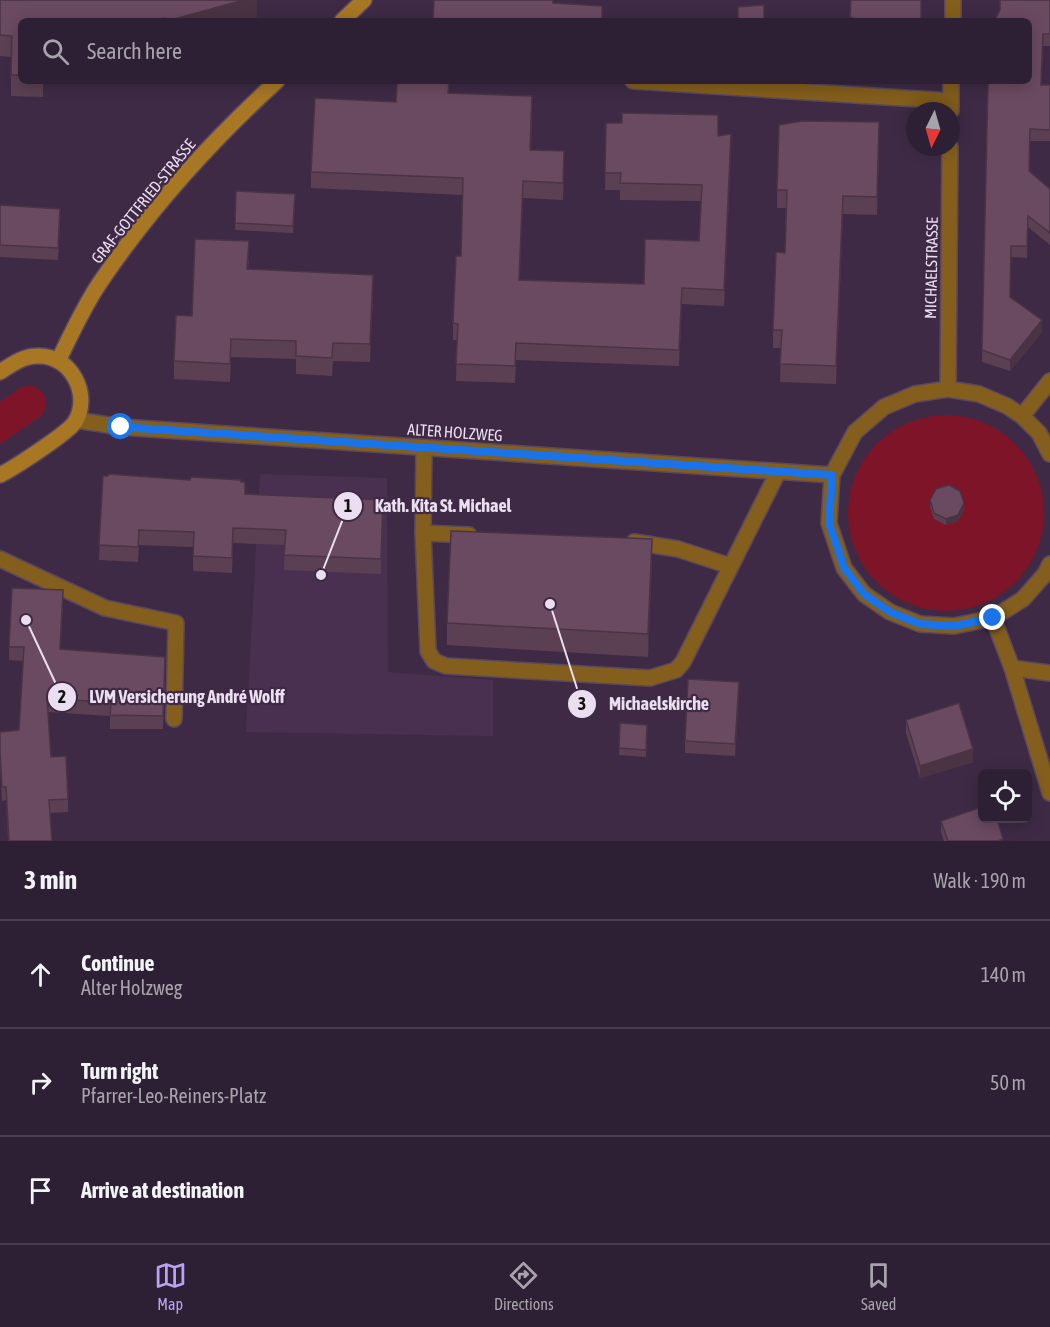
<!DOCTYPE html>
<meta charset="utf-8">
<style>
:root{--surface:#2e2034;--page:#3a2d40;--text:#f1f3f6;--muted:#a7a3ac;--line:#493e4f;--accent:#bca0f2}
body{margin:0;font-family:"Asap Condensed",sans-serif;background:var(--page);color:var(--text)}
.controls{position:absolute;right:18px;bottom:18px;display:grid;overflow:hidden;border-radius:9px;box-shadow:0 3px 15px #0003}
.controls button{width:54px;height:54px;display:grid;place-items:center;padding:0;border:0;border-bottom:2px solid var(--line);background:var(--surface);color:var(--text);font:30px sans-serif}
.compass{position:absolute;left:906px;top:102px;width:54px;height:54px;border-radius:50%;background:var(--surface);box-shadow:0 3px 15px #0003;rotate:185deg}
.stop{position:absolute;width:18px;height:18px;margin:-14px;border:4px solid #1a73e8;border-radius:50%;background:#fff}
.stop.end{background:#1a73e8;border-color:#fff;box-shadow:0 2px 6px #0008}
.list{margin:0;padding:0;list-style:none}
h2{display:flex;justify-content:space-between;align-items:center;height:78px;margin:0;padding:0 24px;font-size:26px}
h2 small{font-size:20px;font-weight:400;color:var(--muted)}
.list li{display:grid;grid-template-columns:39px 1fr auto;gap:18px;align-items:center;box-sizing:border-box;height:108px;padding:0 24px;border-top:2px solid var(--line)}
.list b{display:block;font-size:22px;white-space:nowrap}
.list p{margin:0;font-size:20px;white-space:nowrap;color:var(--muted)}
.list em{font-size:20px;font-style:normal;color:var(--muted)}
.icon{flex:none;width:33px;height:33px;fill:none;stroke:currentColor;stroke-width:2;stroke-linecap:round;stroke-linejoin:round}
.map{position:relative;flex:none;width:1050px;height:841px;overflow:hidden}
.search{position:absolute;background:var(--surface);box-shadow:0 3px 15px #0003;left:18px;right:18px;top:18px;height:66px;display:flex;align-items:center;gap:15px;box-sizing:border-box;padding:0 21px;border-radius:9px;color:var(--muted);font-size:22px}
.sheet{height:402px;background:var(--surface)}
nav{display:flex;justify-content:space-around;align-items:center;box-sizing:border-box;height:84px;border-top:2px solid var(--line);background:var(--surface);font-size:16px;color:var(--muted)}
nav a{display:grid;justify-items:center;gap:3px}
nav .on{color:var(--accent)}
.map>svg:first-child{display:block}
.built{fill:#493051}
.green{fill:#7d1428}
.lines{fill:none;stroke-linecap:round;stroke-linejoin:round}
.lane-casing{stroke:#5a4760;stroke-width:18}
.street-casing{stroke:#5a4760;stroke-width:18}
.secondary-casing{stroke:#5a4760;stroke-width:18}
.lane{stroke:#835e1c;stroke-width:15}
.street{stroke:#835e1c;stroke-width:15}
.secondary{stroke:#a77724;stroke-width:15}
.wall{fill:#5b4053}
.shaded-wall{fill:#4a3444}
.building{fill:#6a4a61;stroke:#4a3444;stroke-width:1.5}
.route{stroke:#1a73e8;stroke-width:8}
.labels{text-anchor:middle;stroke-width:4.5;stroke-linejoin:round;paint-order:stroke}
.street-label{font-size:16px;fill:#ebdef0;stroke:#3e2a45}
.leader{fill:none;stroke:#ebdef0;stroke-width:2}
.callout-dot{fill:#ebdef0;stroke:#3e2a45;stroke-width:2}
.mark-label{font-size:18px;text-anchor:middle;font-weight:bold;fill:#111}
.callout-label{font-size:18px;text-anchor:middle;font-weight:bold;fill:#ebdef0;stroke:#3e2a45;stroke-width:4.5;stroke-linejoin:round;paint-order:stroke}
</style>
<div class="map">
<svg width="1050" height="841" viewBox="0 0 1050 841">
<rect width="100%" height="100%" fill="#3e2a45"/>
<!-- built -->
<path class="built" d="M260 474 387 478 388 672 493 680V736L246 732Z"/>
<!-- green -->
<g class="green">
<path d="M29 385C44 389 52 402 41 416L0 444V402L20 388Z"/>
<circle cx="946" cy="513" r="98"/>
</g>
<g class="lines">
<defs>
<g id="lane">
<path d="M633 81 951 101"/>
<path d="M424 448 423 533 428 651 434 661 446 666 650 678 676 670 683 662 778 472"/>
<path d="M423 533 469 535"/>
<path d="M634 542 678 549 730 566"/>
<path d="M0 559 105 608 176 623 174 719"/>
</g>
<g id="street">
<path d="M953 21V0"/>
<path d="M951 111V81"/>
<path d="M948 389 950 147"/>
<path d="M1022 416 1050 381"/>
<path d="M76 420 121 427 832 475"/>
<path d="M1050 454 1039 433 1022 416 1007 406 979 394 948 389 915 394 884 407 855 432 832 475 829 523 844 568 864 594 890 612 920 624 954 626 993 618 1023 599 1045 574 1050 564"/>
<path d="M993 618 1012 668 1050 793"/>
<path d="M1012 668 1050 673"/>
</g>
<g id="secondary">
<path d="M342 21 364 0"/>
<path d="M58 361C71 335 83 308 99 284 149 210 211 141 277 81"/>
<path d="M0 372C11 365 23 356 37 356 70 354 92 394 75 422 68 433 14 468 0 475"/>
</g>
</defs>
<!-- lane casing -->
<use href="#lane" class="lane-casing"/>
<!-- street casing -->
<use href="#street" class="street-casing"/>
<!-- secondary casing -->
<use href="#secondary" class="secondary-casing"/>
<!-- lane -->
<use href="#lane" class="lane"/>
<!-- street -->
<use href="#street" class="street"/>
<!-- secondary -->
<use href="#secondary" class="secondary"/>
</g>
<!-- wall -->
<g class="wall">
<path d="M0 0H257V17L244 21H21V81H43V97L11 96V57L0 56Z"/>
<path d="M851 0 921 21H850Z"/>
<path d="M1050 0V46H1043L1041 85H1050V141H1030L1029 171 1050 189V245L1028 227 1027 258 1011 257 1010 297 1042 332 1010 371 982 362 988 83 1029 81 1000 10Z"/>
<path d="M449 81V93L532 113 531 150 564 168 563 200 523 198 519 280 644 284 699 241 701 201 620 200V190H605L606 123 718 136 731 151 724 306 682 304 679 366 516 360 515 383 456 381 457 340H453V323L461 256 463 195 311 188V172L396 102Z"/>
<path d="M879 141 877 215 843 214 836 384 780 382 781 348H773V330L785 253 786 208H777V190Z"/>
<path d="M236 191 295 194 293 233 235 230Z"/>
<path d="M0 205 60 221 58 260 0 257Z"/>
<path d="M249 259 248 269 373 293 370 362 333 361 332 376 296 374V359L231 357 230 382 174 379V361L192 316Z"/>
<path d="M103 476 245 494 383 515 381 574 284 570 285 545 233 543 232 573 193 571V547L139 545 138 562 99 560Z"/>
<path d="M930 500 964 510 958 521 946 525 934 519 930 507Z"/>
<path d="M652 562 648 657 447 645V623Z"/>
<path d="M63 604 60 649 165 670 163 729H110V716L48 712 51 757 68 799V812L50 813 52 841H8L6 800 2 801 0 764V732L19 730 23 661 9 660V647Z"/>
<path d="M739 694 735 756 685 753V741Z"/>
<path d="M906 720 973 762 920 778 906 733Z"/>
<path d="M620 723 647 725 646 757 619 755Z"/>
<path d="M941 821 1003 841H944L941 832Z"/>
</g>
<!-- shaded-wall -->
<g class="shaded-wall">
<path d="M244 0H257V17L244 21H167Z"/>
<path d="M164 18V21H152Z"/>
<path d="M731 134V151L724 306V290Z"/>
<path d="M564 151V168L563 200V183Z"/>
<path d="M523 181V198L519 297V280Z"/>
<path d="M843 196V214L836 384V366Z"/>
<path d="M373 275V293L370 362V344Z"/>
<path d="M682 288V304L679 366V350Z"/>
<path d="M1042 320V332L1010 371V360Z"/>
<path d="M383 500V515L381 574V559Z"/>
<path d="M964 503V510L958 521 946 525V519Z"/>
<path d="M652 539V562L648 657V634Z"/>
<path d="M63 590V604L60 662V649Z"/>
<path d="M739 682V694L735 756V744Z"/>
<path d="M973 749V762L920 778V766Z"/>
</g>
<!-- building -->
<g class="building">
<path d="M0 0H244L167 21 164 18 152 21H21V75H11L12 36 0 35Z"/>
<path d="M434 0H553V3L602 6V21H433Z"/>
<path d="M851 0H921V21H862L850 17Z"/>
<path d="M1000 0H1050V34H1043L1041 85H1050V130L1030 129 1029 171 1050 189V233L1028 216 1027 246H1011L1010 297 1042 320 1010 360 982 350 988 83H995V81H1029V21H994L1000 10Z"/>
<path d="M764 5V21H738V7Z"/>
<path d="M397 81H449L448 93 532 96 530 150 564 151 563 183 523 181 519 280 644 284 645 239 699 241 702 185 620 183 621 173H605L606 123H622V113L718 115V136L731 134 724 290 682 288 679 350 516 343 515 366 456 364 458 324 453 323 456 256H461L463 178 311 172 315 98 396 102Z"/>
<path d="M802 121 879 122 877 197 843 196 836 366 780 364 782 330H773L776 252 785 253 787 190H777L779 125Z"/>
<path d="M236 191 295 194 293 226 235 223Z"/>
<path d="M0 205 60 209 58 248 0 245Z"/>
<path d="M195 239 249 241 247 269 373 275 370 344 333 343 332 358 296 356V341L231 339 230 364 174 361 176 315 192 316Z"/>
<path d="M108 474 190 480 191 477 241 480V482H245V494L383 500 381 559 284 555 286 530 233 528 232 558 193 556 194 532 139 530 138 547 99 545 103 476H108Z"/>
<path d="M949 485 960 491 964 503 958 515 946 519 934 513 930 500 936 489Z"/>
<path d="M451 531 652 539 648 634 447 623Z"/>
<path d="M12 588 63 590 60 649 165 657 163 716 110 715 111 702 47 699 51 757 66 756 68 799 49 800 52 841H9L6 787H2L0 751V732L19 730 24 647H9Z"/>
<path d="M688 679 739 682 735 744 685 741Z"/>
<path d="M959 703 973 749 920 766 906 720Z"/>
<path d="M620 723 647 725 646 750 619 748Z"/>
<path d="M982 807V819H997L1003 839 1000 840 1001 841H948L941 821Z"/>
</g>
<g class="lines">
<!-- route -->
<path class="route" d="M121 427 832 475 829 523 844 568 864 594 890 612 920 624 954 626 993 618"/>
</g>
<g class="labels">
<!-- street labels -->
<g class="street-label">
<text transform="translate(143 201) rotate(-51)" y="6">GRAF-GOTTFRIED-STRASSE</text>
<text transform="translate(931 268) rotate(-89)" y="6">MICHAELSTRASSE</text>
<text transform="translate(455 432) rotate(4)" y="6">ALTER HOLZWEG</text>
</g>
</g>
<!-- callouts -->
<path class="leader" d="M321 575L348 506M26 620L62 697M550 604L582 704"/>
<g class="callout-dot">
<circle cx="321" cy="575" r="6"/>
<circle cx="26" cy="620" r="6"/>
<circle cx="550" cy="604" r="6"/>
<circle cx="348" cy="506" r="15"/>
<circle cx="62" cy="697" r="15"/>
<circle cx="582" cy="704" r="15"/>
</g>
<g class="mark-label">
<text x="348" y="512">1</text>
<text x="62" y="703">2</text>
<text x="582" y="710">3</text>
</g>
<g class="callout-label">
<text x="443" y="512">Kath. Kita St. Michael</text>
<text x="187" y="703">LVM Versicherung André Wolff</text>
<text x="659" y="710">Michaelskirche</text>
</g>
</svg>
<div class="controls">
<button><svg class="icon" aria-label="locate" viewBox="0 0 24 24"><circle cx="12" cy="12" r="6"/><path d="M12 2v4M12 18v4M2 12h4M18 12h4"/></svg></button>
</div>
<svg class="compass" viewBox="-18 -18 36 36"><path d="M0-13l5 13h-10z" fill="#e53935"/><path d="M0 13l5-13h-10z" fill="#a7a3ac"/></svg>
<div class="stop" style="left:121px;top:427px"></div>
<div class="stop end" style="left:993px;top:618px"></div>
<div class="search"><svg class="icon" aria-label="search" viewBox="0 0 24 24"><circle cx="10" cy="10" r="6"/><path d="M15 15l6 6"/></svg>Search here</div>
</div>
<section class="sheet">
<h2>3 min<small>Walk · 190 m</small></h2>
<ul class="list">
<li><svg class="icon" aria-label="ahead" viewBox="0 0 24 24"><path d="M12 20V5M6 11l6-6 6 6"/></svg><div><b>Continue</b><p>Alter Holzweg</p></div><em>140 m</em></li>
<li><svg class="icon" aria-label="right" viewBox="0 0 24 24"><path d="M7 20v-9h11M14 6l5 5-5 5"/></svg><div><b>Turn right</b><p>Pfarrer-Leo-Reiners-Platz</p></div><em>50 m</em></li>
<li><svg class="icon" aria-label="arrive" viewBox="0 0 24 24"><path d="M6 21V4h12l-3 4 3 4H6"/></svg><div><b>Arrive at destination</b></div></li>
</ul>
</section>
<nav>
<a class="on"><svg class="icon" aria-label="map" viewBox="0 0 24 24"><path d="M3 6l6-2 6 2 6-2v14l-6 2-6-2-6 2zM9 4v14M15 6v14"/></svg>Map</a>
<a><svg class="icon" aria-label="directions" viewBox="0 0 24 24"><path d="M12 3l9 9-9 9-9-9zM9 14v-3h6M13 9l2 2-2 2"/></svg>Directions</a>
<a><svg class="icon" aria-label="saved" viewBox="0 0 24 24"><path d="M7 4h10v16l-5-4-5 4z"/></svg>Saved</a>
</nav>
